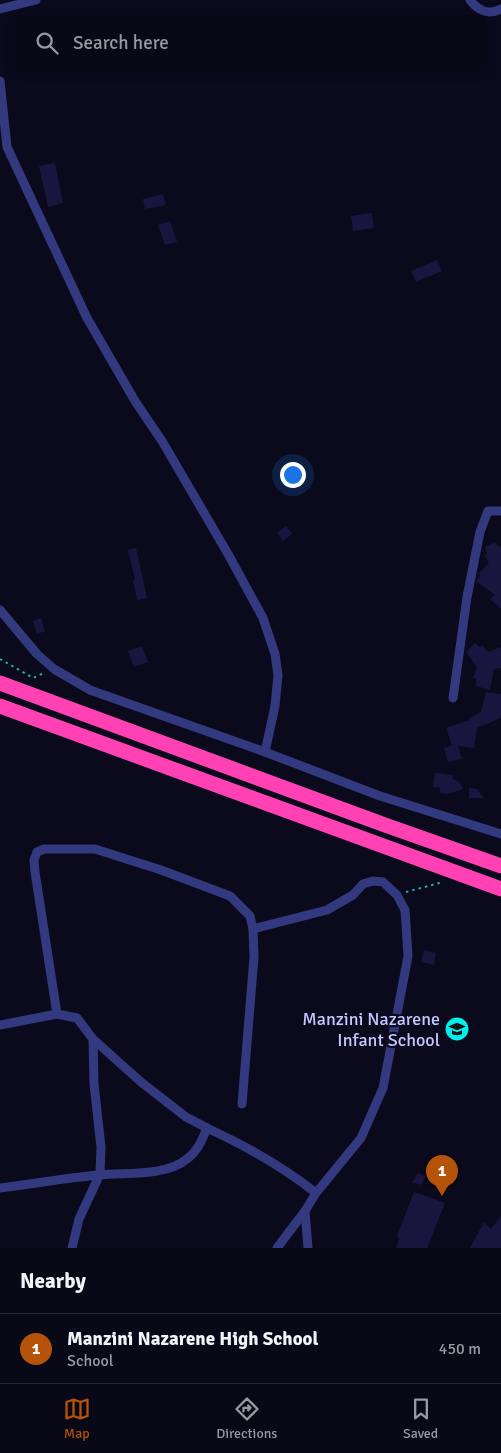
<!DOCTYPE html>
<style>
:root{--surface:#080816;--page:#11111f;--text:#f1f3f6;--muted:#989aa1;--line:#292935;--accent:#b45309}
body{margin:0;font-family:Signika,sans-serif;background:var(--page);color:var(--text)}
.you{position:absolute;left:292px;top:474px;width:18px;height:18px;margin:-12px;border:4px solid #fff;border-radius:50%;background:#1a73e8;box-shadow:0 0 0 8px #1a73e833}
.badge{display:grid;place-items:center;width:32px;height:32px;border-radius:50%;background:var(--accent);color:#fff;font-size:16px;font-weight:700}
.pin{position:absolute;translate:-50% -41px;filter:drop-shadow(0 1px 2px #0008)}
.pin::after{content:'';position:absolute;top:26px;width:18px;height:15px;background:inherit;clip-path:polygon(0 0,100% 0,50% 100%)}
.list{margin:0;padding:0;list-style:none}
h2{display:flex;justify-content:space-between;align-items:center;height:65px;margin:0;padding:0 20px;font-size:21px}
h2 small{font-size:16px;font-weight:400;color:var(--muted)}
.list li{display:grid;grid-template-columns:32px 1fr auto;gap:15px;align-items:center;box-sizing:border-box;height:70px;padding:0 20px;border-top:1px solid var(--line)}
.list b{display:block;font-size:19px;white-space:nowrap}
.list p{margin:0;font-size:16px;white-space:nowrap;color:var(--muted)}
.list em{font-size:16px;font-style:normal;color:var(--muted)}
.icon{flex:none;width:28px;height:28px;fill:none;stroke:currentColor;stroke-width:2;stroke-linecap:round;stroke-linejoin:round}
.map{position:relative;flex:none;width:501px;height:1248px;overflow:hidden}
.search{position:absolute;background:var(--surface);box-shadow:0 2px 12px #0003;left:15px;right:15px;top:15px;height:55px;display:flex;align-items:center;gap:12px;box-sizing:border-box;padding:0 18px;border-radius:8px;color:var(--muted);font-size:19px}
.sheet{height:135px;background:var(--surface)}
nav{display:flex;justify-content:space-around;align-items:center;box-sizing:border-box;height:70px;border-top:1px solid var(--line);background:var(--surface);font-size:14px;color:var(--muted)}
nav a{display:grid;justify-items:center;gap:2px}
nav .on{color:var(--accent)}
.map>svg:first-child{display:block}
.building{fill:#19153f}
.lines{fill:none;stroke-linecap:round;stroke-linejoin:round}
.path{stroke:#26b398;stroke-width:2;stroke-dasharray:2.5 4;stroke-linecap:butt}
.street{stroke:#33397e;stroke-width:9}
.highway{stroke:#ff41b4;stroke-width:15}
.labels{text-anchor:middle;stroke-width:4.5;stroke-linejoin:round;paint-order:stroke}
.poi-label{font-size:18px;fill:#c6c7ff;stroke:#0b0a1d;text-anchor:end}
</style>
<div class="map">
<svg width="501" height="1248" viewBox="0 0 501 1248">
<rect width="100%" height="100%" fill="#0b0a1d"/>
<!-- building -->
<g class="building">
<path d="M55 163 63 203 48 207 39 166Z"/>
<path d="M163 194 166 205 145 209 143 199Z"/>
<path d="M372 213 374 228 353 231 351 216Z"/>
<path d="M170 221 177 242 165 245 158 225Z"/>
<path d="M437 260 442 271 416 282 411 271Z"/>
<path d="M286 526 292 534 283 541 277 533Z"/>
<path d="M495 542 498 547 501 546V609L490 599 495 595 476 581 480 576 478 574 489 563 484 555 487 554 485 547Z"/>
<path d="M136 548 147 598 137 600 133 580 135 579 128 550Z"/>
<path d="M41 618 45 631 37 634 33 621Z"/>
<path d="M475 643 480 647 482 645 488 652 501 647V668L494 669 490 690 476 686V679L473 678 477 667 466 652Z"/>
<path d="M142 646 148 662 134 667 128 651Z"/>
<path d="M486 692 501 694V718L477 728 474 748 458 746 462 759 448 762 444 748 453 745H452L446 728 470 720 469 718 481 712Z"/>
<path d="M435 773 453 775 452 778 460 783 463 789 448 794 440 793V788L433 787Z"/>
<path d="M469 788 477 789 484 798H469Z"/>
<path d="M424 950 436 953 434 965 421 962Z"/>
<path d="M418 1173 426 1176 421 1185 412 1182Z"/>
<path d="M414 1192 445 1203 427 1248H396L399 1238 397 1236Z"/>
<path d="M501 1216V1248H470L484 1222 491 1229Z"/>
</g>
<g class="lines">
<!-- path -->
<g class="path">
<path d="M0 659 33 678 44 673"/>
<path d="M406 892 443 882"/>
</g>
<!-- street -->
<g class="street">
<path d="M470 0C477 10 489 16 501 9"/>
<path d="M0 9 36 0"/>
<path d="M0 81 7 147 87 318 135 401 162 441 228 554 263 618 275 654 278 675 275 706 265 752"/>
<path d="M0 610 37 654 54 669 90 690 265 752 380 796 501 834"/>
<path d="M453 698 467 597 480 532 488 511H501"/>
<path d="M253 929 327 910 353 895 363 884 373 881 383 882 397 895 405 910 408 956 383 1088 361 1138 316 1193 305 1211 277 1248"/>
<path d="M57 1014 35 872 34 860 37 852 44 849H95L161 870 230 896 250 916 253 929 254 957 242 1104"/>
<path d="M0 1025 57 1014 77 1018 93 1039 94 1084 101 1147 100 1174 79 1219 72 1248"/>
<path d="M93 1039 141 1082 186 1117 207 1128"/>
<path d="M0 1188C33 1184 65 1178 98 1175 125 1172 165 1177 187 1159 198 1151 202 1140 207 1128 246 1146 282 1166 316 1193"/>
<path d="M305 1211 308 1248"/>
</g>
<!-- highway -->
<g class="highway">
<path d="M0 683 385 825 501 866"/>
<path d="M0 706 501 889"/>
</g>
</g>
<!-- icons -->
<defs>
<symbol id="school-disc" viewBox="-11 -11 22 22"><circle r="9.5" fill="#00f1eb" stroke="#0b0a1d"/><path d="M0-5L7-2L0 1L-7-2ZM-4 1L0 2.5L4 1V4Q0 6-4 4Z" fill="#111"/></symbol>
</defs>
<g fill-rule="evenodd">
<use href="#school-disc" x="443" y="1015" width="28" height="28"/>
</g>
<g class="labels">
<!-- poi labels -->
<g class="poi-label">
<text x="440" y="1025">Manzini Nazarene<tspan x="440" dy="21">Infant School</tspan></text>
</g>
</g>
</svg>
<div class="you"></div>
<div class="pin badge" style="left:442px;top:1196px">1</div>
<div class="search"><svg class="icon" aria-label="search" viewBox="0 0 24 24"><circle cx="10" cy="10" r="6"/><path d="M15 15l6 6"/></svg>Search here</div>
</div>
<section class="sheet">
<h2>Nearby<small></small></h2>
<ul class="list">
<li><span class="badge">1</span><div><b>Manzini Nazarene High School</b><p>School</p></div><em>450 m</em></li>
</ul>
</section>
<nav>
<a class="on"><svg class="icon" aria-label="map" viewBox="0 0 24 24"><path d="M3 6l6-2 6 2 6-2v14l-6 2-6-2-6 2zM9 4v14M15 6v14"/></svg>Map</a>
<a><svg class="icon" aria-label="directions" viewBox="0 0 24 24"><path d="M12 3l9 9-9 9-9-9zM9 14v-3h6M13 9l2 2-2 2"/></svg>Directions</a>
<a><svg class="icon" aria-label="saved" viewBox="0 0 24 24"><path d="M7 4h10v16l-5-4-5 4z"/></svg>Saved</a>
</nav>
